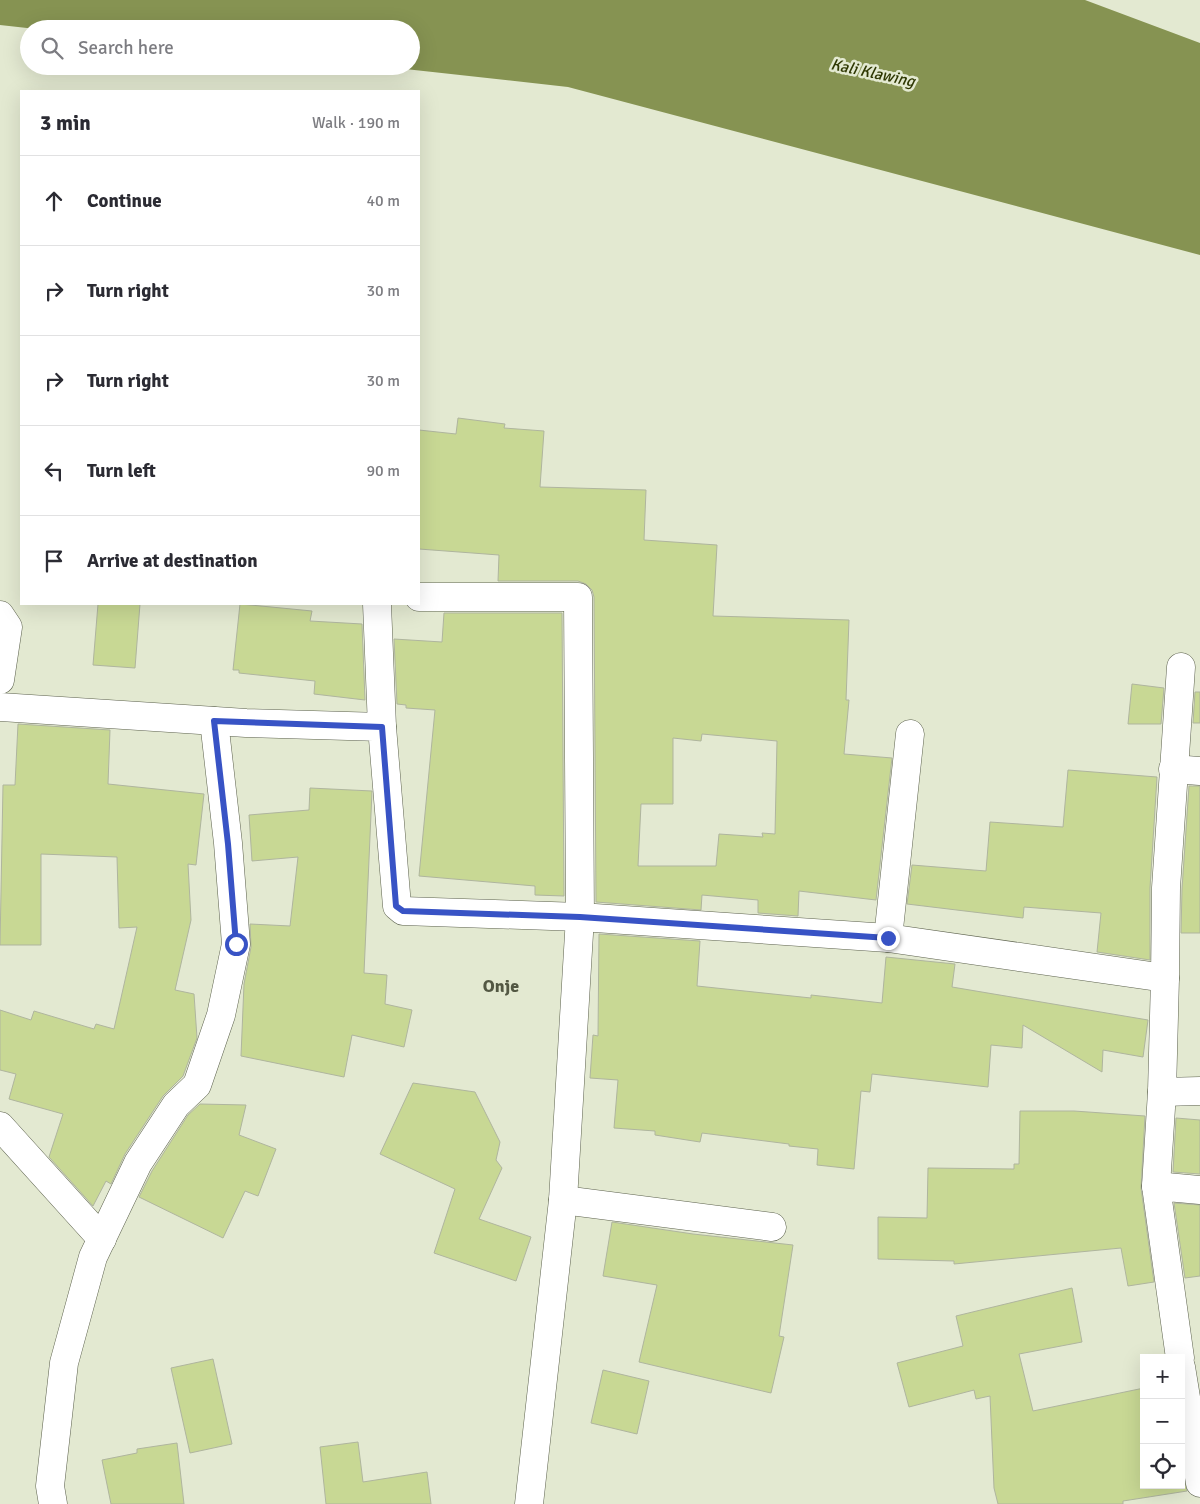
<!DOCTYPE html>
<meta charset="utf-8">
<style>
:root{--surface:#fff;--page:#f7f7f7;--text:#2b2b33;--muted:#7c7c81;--line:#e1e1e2}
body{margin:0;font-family:Signika,sans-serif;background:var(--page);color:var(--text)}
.controls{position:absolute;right:15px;bottom:15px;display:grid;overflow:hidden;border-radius:0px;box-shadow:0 5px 20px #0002}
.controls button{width:45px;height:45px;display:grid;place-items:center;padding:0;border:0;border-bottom:1px solid var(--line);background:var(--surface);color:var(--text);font:25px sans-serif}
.stop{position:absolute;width:15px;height:15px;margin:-11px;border:4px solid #3853c5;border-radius:50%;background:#fff}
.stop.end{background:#3853c5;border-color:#fff;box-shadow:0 1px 5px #0008}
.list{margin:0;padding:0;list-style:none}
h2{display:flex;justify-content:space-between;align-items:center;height:65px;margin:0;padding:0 20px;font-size:21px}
h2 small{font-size:16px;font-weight:400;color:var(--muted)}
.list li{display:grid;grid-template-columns:32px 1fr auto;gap:15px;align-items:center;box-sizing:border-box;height:90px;padding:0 20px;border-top:1px solid var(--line)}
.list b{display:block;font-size:19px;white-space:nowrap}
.list em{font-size:16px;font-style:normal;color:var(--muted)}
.icon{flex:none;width:28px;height:28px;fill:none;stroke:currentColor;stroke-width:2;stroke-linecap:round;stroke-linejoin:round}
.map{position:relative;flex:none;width:1200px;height:1504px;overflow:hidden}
.search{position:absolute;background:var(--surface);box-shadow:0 5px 20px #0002;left:20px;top:20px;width:400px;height:55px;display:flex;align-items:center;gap:12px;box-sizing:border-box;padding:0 18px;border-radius:28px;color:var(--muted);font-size:19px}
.panel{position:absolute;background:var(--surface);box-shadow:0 5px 20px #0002;left:20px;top:90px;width:400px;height:515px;border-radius:0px}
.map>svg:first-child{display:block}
.water{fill:#869352}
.building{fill:#c8d894;stroke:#afb59e;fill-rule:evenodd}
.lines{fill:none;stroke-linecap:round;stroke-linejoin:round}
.minor-casing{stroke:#5d624e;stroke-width:29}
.minor{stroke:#fff;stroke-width:28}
.route{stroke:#3853c5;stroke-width:6}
.labels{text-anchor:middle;stroke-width:5;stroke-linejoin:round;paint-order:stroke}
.water-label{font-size:16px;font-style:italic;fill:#2f3803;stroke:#e3e9d1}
.quarter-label{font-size:18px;font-weight:bold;fill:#535843;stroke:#e3e9d1}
</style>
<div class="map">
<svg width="1200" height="1504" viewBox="0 0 1200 1504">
<rect width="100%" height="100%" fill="#e3e9d1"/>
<!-- water -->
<path class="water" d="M0 0H1085L1200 43V255L568 87 378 66H411V29H36L0 25Z"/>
<!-- building -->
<g class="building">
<path d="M458 418 505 424 504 428 544 431 540 487 646 490 644 540 717 545 713 616 849 620 846 700H849L844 754 892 758 876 900 799 891 798 916 758 913V900L702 895 701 910 596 902 594 597 592 590 586 584 578 581H498L499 555 419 549V430L456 434ZM702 734 777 741 775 834 762 833 763 837 719 834 716 866H638L641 804H673V738L701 741Z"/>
<path d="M98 604H140L135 668 93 665Z"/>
<path d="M240 604 312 611 310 621 362 624 365 700 314 694 315 681 239 673V670H233Z"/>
<path d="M444 613H562L564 896 535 895V886L419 876 435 710 406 708V705L397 704 394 639 442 642Z"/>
<path d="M1132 684 1164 688 1161 724H1128Z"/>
<path d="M1195 692H1200V723H1193Z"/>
<path d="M18 724 110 730 108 784 204 794 196 865 188 864 191 920 175 990 194 994 197 1038 183 1076 163 1096 125 1154 111 1184 106 1181 93 1206 49 1157 63 1114 9 1099 16 1074 0 1070V1010L31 1020 34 1011 94 1029 96 1024 114 1029 137 927 119 928 117 857 41 854V945H0L3 785H15Z"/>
<path d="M1068 770 1157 777 1150 888V960L1097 952 1101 913 1024 907 1023 918 907 904 912 865 986 871 990 822 1063 827Z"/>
<path d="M1189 786H1200V933H1181L1182 889Z"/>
<path d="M310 788 372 791 364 973 387 975 385 1004 412 1010 404 1047 352 1035 344 1077 241 1056 244 984 251 947 250 924 290 926 298 857 252 861 249 815 309 810Z"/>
<path d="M599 934 700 941 697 986 811 998V995L882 1003 886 957 955 964 952 987 1148 1020 1143 1057 1103 1050 1102 1072 1023 1025 1022 1048 991 1045 988 1087 872 1074 870 1092 861 1091 854 1169 817 1165 818 1149 789 1146V1144L702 1133 700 1142 655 1135V1131L614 1128 618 1080 590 1078 593 1035 598 1036Z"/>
<path d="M413 1083 475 1092 500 1142 496 1160 502 1168 479 1219 531 1237 516 1281 434 1253 455 1189 380 1154Z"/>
<path d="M200 1104 246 1105 239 1135 276 1149 258 1196 245 1191 223 1238 139 1197 152 1171 188 1115Z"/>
<path d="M1020 1111H1074L1145 1116 1141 1188 1154 1282 1128 1286 1121 1248 954 1264V1261L878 1259V1217L927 1218 928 1168 1014 1169V1164H1019Z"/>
<path d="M1176 1118 1200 1120V1174L1173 1172Z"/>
<path d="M1174 1203 1200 1205V1276L1185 1278Z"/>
<path d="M612 1222 693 1234 793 1245 779 1336 784 1337 771 1393 639 1362 657 1285 603 1276Z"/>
<path d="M1072 1288 1082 1342 1019 1354 1033 1411 1144 1388V1485H1181V1465L1187 1491 1123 1501V1504H998L994 1488 990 1396 976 1399 974 1390 909 1407 897 1363 963 1346 956 1316Z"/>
<path d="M213 1359 232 1444 190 1453 171 1368Z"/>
<path d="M603 1370 649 1381 637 1434 591 1423Z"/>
<path d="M358 1442 363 1482 427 1472 431 1504H326L320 1447Z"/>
<path d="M177 1443 184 1504H111L102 1460 137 1453V1449Z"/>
</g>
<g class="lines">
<defs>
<g id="minor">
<path d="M419 597H578L580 917 563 1200 529 1504"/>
<path d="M377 604 382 727"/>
<path d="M0 615 8 627 0 680"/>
<path d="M0 707 246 723 382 727 397 906 403 911 580 917 888 938 1165 978 1162 1092 1156 1186"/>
<path d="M1173 769 1200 771"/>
<path d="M888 938 910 734"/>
<path d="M1165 978 1166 888 1181 667"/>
<path d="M1162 1092 1200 1091"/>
<path d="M0 1126 102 1239"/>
<path d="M563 1200 772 1227"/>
<path d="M1180 1358 1156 1186 1200 1190"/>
<path d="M1181 1367 1200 1483"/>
<path d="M53 1504 50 1486 64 1363 93 1257 138 1163 176 1105 197 1085 221 1015 236 944 228 843 214 721"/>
</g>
</defs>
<!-- minor casing -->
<use href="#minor" class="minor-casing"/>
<!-- minor -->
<use href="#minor" class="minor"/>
</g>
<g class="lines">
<!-- route -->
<path class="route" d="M236 944 228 844 214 721 382 727 396 906 403 911 580 917 888 938"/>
</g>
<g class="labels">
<!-- water labels -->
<g class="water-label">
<text transform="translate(873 72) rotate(12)" y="6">Kali Klawing</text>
</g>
<!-- quarter labels -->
<g class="quarter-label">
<text x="501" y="992">Onje</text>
</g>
</g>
</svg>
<div class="controls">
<button>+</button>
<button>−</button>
<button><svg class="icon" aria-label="locate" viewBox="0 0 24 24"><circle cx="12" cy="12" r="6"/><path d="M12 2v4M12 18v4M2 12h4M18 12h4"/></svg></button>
</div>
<div class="stop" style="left:236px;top:944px"></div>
<div class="stop end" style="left:888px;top:938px"></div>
<div class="search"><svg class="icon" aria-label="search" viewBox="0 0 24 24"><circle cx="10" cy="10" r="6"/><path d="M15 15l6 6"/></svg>Search here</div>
<section class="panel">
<h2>3 min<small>Walk · 190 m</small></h2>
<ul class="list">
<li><svg class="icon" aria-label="ahead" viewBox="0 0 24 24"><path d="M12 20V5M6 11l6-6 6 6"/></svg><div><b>Continue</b></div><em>40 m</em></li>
<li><svg class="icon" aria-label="right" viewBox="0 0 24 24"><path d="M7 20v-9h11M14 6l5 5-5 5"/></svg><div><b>Turn right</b></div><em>30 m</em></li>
<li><svg class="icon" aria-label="right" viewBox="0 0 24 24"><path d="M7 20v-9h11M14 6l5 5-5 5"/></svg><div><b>Turn right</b></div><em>30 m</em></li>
<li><svg class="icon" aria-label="left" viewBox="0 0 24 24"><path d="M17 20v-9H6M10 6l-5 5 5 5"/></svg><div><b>Turn left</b></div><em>90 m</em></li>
<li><svg class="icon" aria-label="arrive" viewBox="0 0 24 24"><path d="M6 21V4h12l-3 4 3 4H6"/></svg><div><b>Arrive at destination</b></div></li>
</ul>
</section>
</div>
